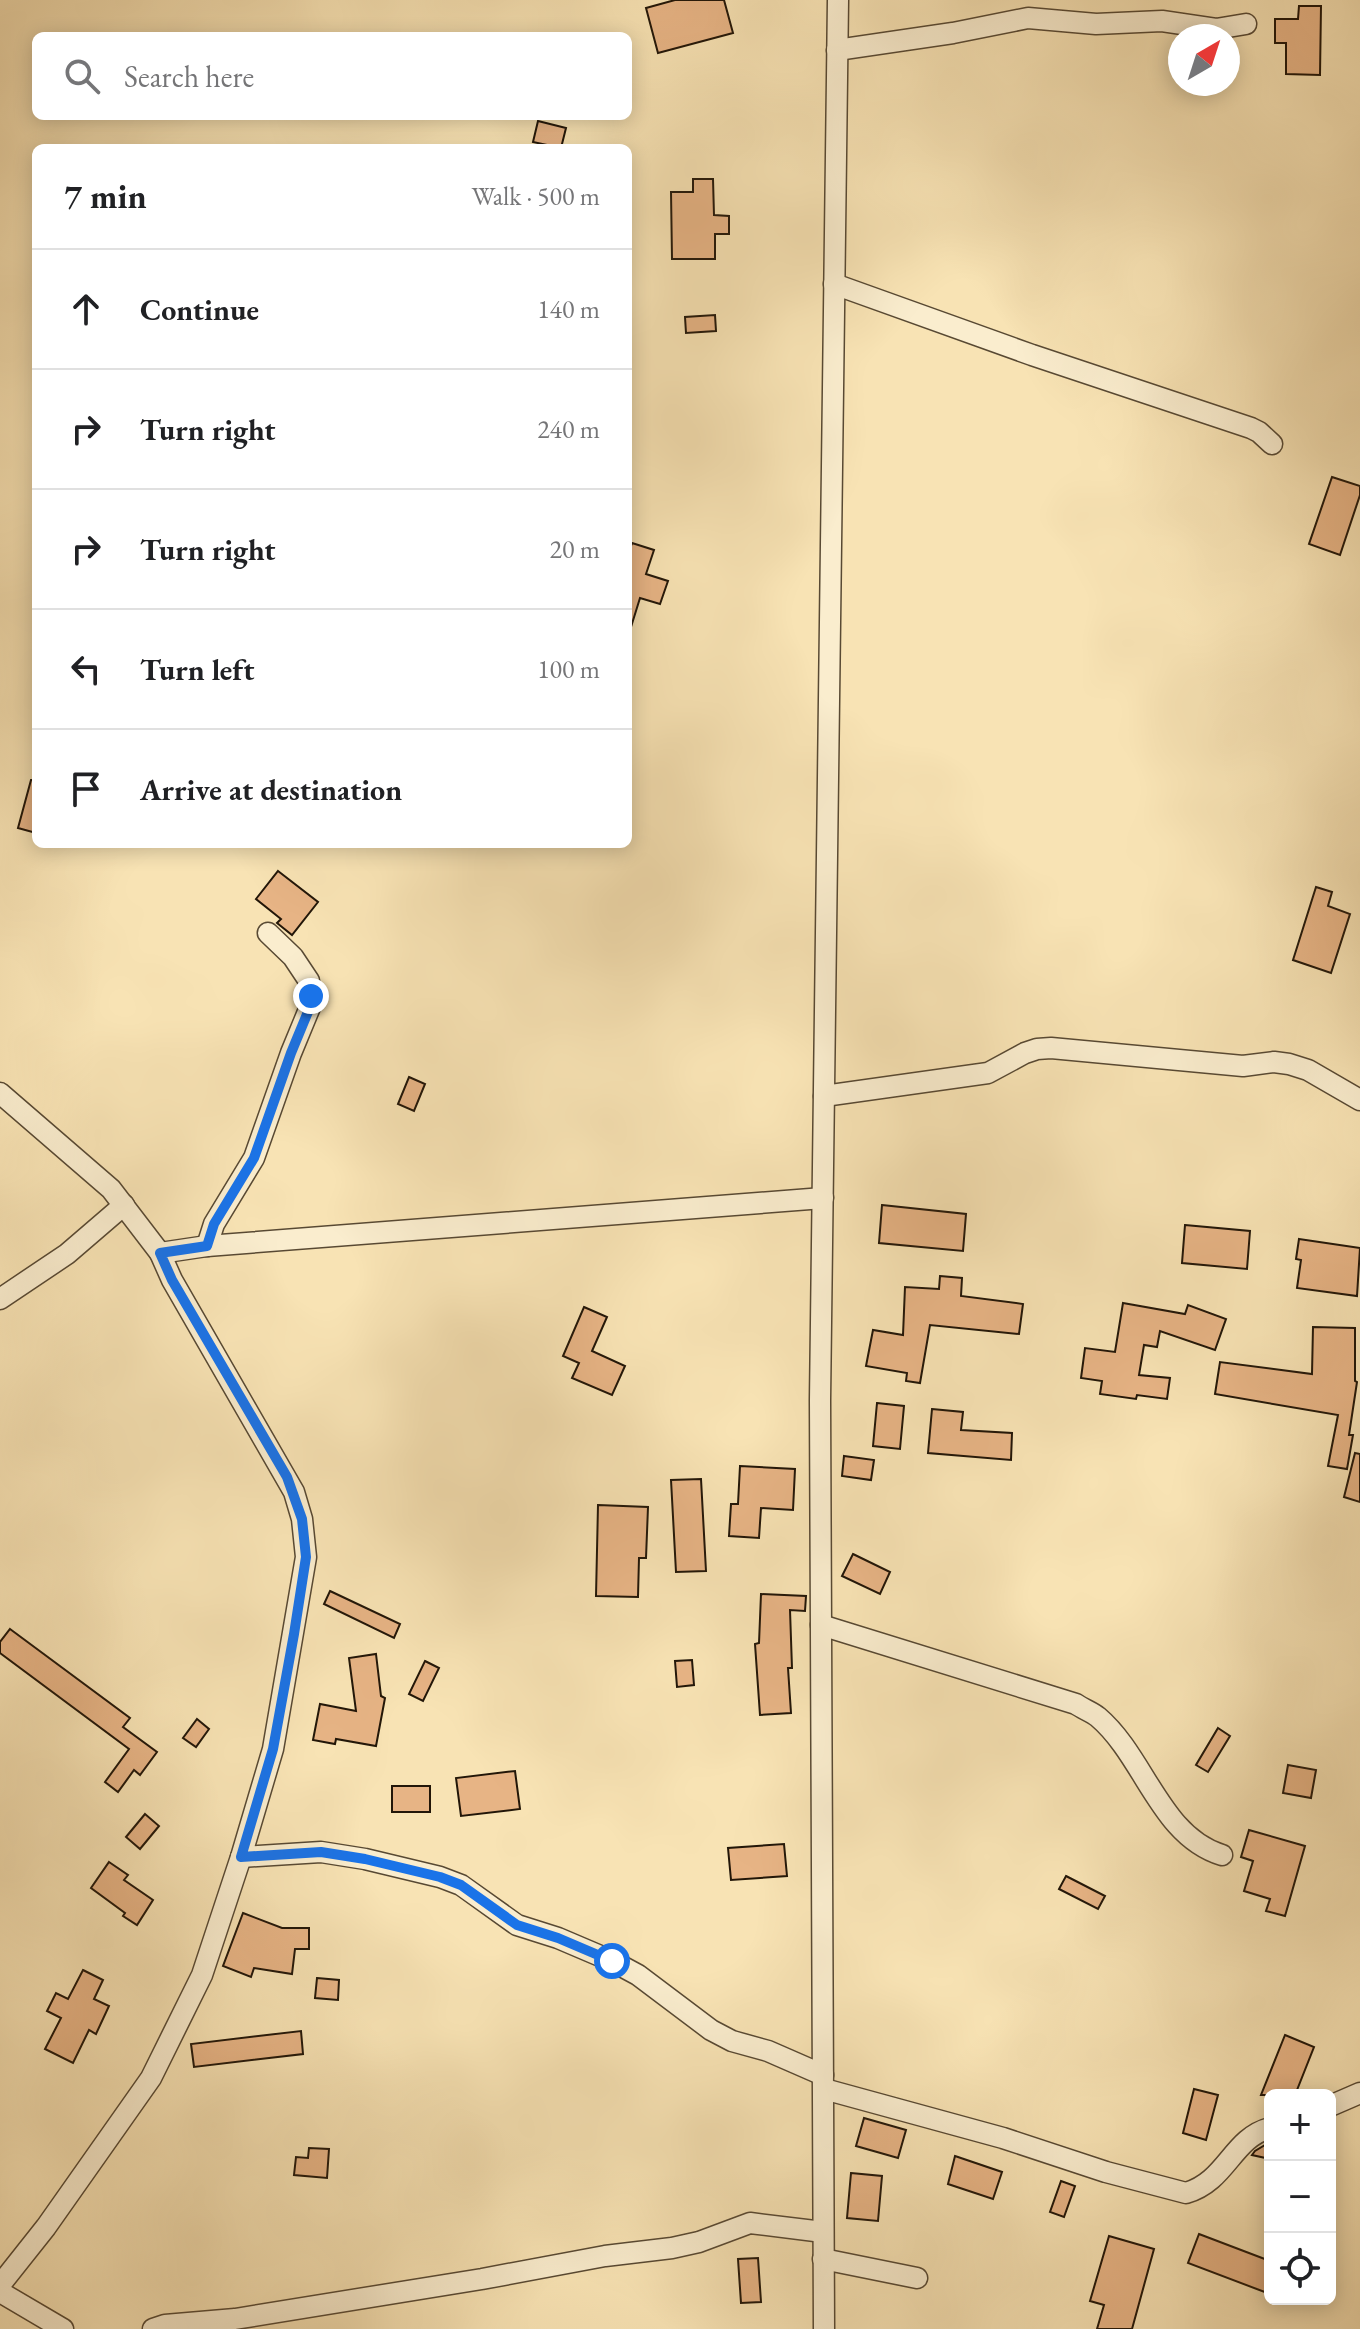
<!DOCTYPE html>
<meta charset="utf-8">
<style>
:root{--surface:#fff;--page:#f6f6f6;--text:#202124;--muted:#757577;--line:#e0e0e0}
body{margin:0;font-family:"EB Garamond",serif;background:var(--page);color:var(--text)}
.controls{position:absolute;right:24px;bottom:24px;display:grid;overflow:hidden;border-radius:12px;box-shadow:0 4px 20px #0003}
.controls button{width:72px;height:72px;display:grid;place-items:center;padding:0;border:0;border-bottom:2px solid var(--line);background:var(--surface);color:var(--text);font:40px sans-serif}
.compass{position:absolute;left:1168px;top:24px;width:72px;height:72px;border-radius:50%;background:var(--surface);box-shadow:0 4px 20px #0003;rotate:39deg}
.stop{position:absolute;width:24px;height:24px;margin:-18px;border:6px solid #1a73e8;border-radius:50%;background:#fff}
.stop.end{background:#1a73e8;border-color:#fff;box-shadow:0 2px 8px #0008}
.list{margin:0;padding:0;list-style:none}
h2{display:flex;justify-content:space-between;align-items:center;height:104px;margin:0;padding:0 32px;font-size:34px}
h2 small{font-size:26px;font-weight:400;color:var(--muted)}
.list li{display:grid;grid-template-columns:52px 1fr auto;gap:24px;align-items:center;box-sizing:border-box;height:120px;padding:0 32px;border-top:2px solid var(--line)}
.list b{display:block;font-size:30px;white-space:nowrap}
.list em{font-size:26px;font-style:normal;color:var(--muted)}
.icon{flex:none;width:44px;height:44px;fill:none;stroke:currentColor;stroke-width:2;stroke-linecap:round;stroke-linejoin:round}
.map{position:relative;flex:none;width:1360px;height:2329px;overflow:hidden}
.search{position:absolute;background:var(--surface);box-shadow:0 4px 20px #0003;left:32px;top:32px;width:600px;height:88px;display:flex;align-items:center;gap:20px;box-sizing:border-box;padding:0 28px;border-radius:12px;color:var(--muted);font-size:30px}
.panel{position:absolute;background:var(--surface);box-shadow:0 4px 20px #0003;left:32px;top:144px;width:600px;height:704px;border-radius:12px}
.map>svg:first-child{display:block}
.building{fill:#e7b485;stroke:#221608;stroke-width:2}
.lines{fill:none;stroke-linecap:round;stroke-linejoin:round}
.street-casing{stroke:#584933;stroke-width:23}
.street{stroke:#faedce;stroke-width:20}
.route{stroke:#1a73e8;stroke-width:10}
</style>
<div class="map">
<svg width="1360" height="2329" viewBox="0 0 1360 2329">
<rect width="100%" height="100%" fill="#f8e3b4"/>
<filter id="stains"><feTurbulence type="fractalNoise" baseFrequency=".0025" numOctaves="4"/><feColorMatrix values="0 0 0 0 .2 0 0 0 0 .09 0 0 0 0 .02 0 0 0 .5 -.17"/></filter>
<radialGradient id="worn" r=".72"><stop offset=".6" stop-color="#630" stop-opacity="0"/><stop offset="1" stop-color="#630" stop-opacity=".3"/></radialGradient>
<!-- building -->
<g class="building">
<path d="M675 0H724L733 33 658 53 646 8Z"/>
<path d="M1299 6H1321L1320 75 1286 74V43H1275V19H1298Z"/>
<path d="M538 121 566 128 561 148 533 142Z"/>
<path d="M693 179H713L714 215 729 216V234H715V259H672L671 192H693Z"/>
<path d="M715 315 716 331 686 333 685 317Z"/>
<path d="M1332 477 1360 486V495L1340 555 1309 544Z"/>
<path d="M632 543 654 550 646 574 668 581 660 604 640 598 631 627 628 626V555Z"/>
<path d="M31 780H36V833L18 828Z"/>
<path d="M278 871 318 902 292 935 277 923 281 919 256 899Z"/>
<path d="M1316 887 1332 892 1328 906 1350 914 1331 973 1293 960Z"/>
<path d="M409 1077 425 1084 414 1111 398 1104Z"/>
<path d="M882 1205 966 1214 963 1251 879 1243Z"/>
<path d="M1185 1225 1250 1231 1247 1269 1182 1263Z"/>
<path d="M1299 1239 1360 1248 1357 1296 1297 1288 1301 1260 1296 1259Z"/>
<path d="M940 1276 962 1278 961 1296 1023 1304 1019 1334 930 1325 920 1383 906 1381 907 1373 866 1366 873 1330 903 1335 905 1287 939 1289Z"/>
<path d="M1123 1303 1185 1314 1188 1305 1226 1319 1215 1350 1160 1331 1157 1347 1144 1345 1139 1375 1170 1378 1167 1399 1137 1395 1136 1399 1100 1394 1102 1381 1081 1378 1085 1348 1115 1352Z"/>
<path d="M584 1307 607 1317 592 1351 625 1366 612 1395 572 1378 579 1363 563 1356Z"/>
<path d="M1313 1327 1355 1328V1381L1357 1382 1349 1435H1353L1347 1469 1328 1466 1338 1415 1215 1394 1220 1362 1312 1374Z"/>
<path d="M877 1403 904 1406 900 1449 873 1446Z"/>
<path d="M932 1409 963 1412 961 1430 1012 1433 1011 1460 928 1453Z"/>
<path d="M1355 1453 1360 1454V1502L1344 1497Z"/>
<path d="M844 1456 874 1460 871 1480 842 1476Z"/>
<path d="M740 1466 795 1469 793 1510 761 1508 759 1538 729 1536 731 1504H738Z"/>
<path d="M701 1479 706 1571 676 1572 671 1480Z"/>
<path d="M598 1505 648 1507 646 1558H639L638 1597 596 1596Z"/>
<path d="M853 1554 890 1572 880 1594 842 1576Z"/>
<path d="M330 1591 400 1624 394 1638 324 1604Z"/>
<path d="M761 1594 806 1596 805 1611 790 1610 792 1668H788L791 1713 760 1715 755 1644 759 1643Z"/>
<path d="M10 1629 130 1718 123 1727 157 1752 140 1775 134 1770 118 1792 105 1782 129 1749 0 1653V1642Z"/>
<path d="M376 1654 381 1696 385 1698 376 1746 336 1739 335 1744 313 1740 320 1704 356 1711 349 1658Z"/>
<path d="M692 1660 694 1685 677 1687 675 1661Z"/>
<path d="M425 1661 439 1668 423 1701 409 1694Z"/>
<path d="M197 1719 209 1729 196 1747 183 1738Z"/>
<path d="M1218 1728 1230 1736 1208 1772 1196 1765Z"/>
<path d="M1288 1765 1316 1770 1311 1798 1283 1793Z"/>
<path d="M515 1771 520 1809 461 1816 456 1778Z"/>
<rect x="392" y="1786" width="38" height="26"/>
<path d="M145 1814 159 1826 140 1849 126 1837Z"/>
<path d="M1249 1830 1305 1846 1285 1916 1266 1911 1270 1899 1244 1891 1253 1861 1241 1857Z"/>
<path d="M784 1844 787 1876 731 1880 728 1848Z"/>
<path d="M109 1862 128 1875 124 1880 153 1900 137 1925 123 1916 125 1913 91 1888Z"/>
<path d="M1066 1876 1105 1896 1098 1909 1059 1889Z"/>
<path d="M243 1913 282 1928H309V1949H295L292 1974 254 1968 251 1977 223 1966Z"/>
<path d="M83 1970 103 1980 94 1999 109 2006 96 2034 89 2030 73 2063 45 2049 61 2018 47 2011 56 1993 68 1999Z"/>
<path d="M317 1978 339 1980 338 2000 315 1998Z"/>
<path d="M301 2031 303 2054 194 2067 191 2044Z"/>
<path d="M1285 2035 1314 2047 1295 2095H1261Z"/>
<path d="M1194 2089 1218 2095 1206 2140 1183 2133Z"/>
<path d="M864 2118 906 2130 898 2158 856 2146Z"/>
<path d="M1270 2142V2159L1252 2155 1255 2151Z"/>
<path d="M309 2148 329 2149 327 2178 294 2175 296 2157 308 2158Z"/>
<path d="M955 2156 1002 2172 993 2199 948 2184Z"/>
<path d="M851 2173 882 2176 878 2221 847 2218Z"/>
<path d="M1061 2181 1075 2186 1064 2217 1050 2212Z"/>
<path d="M1199 2234 1270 2261V2294L1188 2263Z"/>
<path d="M1109 2236 1154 2249 1132 2329H1097L1104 2305 1090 2301Z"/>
<path d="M758 2258 761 2302 741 2303 738 2259Z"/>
</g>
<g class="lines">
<defs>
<g id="street">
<path d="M837 50 953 33 1028 18 1096 24 1162 21 1216 29 1246 24"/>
<path d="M834 284 1032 355 1251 428 1259 432 1272 444"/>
<path d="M0 1093 111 1189 160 1253 172 1280 294 1492 302 1519 306 1557 273 1749 241 1857 202 1975 151 2078 46 2227 0 2285"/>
<path d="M824 1096 988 1073 1025 1053 1037 1049 1051 1048 1243 1066 1274 1062 1289 1064 1308 1070 1360 1100"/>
<path d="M207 1246 214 1224 254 1158 291 1053 310 1007 309 981 293 957 268 933"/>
<path d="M160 1253 207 1246 823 1198"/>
<path d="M0 1299 67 1254 124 1205"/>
<path d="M821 1625 1076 1704C1083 1709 1092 1712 1098 1717 1145 1757 1160 1836 1222 1855"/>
<path d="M241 1857 321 1852 365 1859 440 1877 461 1885 517 1925 558 1938 612 1961 638 1975 711 2030 732 2041 768 2051 823 2075"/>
<path d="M824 2089 1003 2138 1106 2172 1186 2193C1227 2181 1232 2138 1270 2128"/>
<path d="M1330 2106 1360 2093"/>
<path d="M823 2259 917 2278"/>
<path d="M0 2292 63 2329"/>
<path d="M153 2329 165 2325 235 2319 482 2279 605 2256 672 2248 699 2242 750 2223 823 2232"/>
<path d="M824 2329 820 1400 838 0"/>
</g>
</defs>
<!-- street casing -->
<use href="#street" class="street-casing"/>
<!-- street -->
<use href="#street" class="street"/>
</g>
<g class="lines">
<!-- route -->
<path class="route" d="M311 996 310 1007 291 1053 254 1158 214 1224 207 1246 160 1253 172 1280 287 1477 302 1519 306 1557 294 1634 273 1749 241 1857 321 1852 365 1859 440 1877 461 1885 517 1925 558 1938 612 1961"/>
</g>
<rect width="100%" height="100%" filter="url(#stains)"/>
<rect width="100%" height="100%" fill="url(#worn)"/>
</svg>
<div class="controls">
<button>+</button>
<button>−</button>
<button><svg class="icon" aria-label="locate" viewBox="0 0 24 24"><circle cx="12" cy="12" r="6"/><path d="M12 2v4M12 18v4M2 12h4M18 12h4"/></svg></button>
</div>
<svg class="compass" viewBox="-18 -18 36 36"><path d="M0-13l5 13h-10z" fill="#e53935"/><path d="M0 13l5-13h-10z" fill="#757577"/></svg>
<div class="stop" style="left:612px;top:1961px"></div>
<div class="stop end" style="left:311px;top:996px"></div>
<div class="search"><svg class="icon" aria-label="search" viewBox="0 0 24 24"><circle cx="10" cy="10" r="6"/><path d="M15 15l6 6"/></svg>Search here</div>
<section class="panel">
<h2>7 min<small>Walk · 500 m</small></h2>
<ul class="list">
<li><svg class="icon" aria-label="ahead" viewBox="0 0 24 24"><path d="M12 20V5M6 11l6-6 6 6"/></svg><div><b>Continue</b></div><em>140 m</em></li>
<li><svg class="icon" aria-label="right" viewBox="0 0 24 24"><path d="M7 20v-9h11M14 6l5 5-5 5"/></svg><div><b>Turn right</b></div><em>240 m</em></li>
<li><svg class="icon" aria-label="right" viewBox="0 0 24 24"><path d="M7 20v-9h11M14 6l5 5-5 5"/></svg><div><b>Turn right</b></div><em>20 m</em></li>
<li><svg class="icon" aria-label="left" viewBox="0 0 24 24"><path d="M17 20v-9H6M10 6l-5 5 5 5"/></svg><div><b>Turn left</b></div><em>100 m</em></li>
<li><svg class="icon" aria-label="arrive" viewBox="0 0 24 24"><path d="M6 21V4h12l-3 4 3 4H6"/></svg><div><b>Arrive at destination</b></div></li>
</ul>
</section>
</div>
